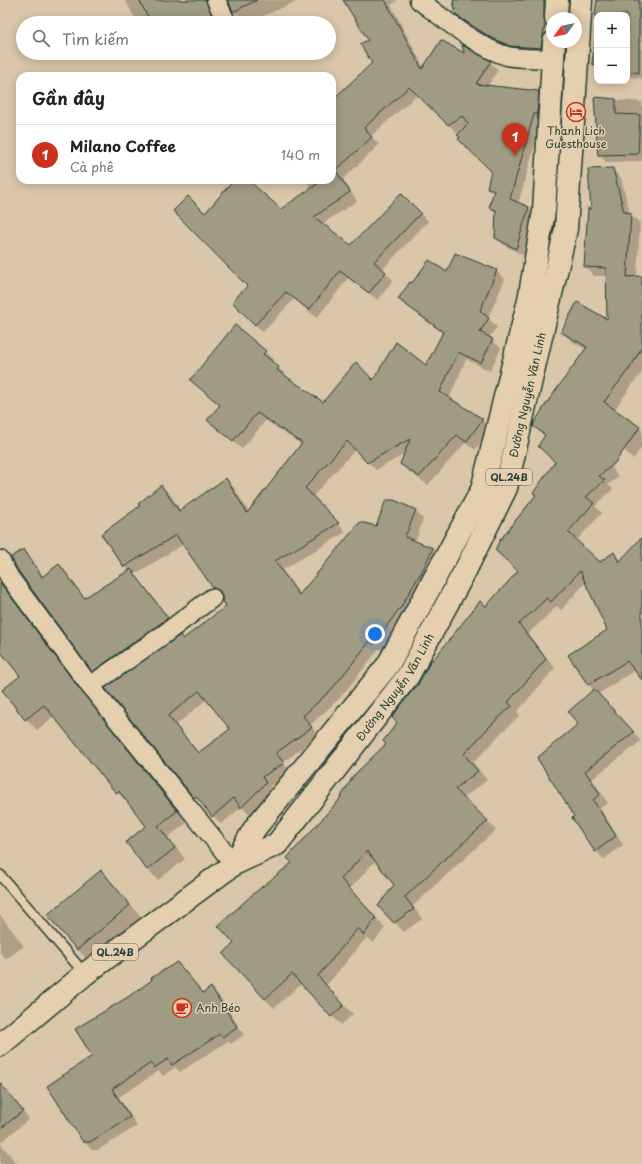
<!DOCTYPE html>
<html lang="vi">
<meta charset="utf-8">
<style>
:root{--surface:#fff;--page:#f2f2f2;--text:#222;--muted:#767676;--line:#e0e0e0;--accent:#c8321e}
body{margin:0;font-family:"Playpen Sans",sans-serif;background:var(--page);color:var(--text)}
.controls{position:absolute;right:12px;top:12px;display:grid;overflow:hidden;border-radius:8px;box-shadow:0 2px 10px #0003}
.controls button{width:36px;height:36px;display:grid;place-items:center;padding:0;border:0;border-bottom:1px solid var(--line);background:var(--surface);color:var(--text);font:20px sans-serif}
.compass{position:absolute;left:546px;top:12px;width:36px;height:36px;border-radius:50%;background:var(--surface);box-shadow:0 2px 10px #0003;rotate:238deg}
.you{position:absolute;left:375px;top:634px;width:14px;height:14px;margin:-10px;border:3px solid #fff;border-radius:50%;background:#1a73e8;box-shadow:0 0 0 6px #1a73e833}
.badge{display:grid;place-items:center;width:26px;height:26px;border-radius:50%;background:var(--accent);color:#fff;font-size:13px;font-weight:700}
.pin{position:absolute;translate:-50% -33px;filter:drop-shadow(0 1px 2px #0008)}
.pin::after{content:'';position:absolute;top:21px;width:14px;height:12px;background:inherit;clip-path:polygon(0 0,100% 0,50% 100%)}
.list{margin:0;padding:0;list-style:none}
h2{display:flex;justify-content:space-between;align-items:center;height:52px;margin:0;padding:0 16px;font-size:17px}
h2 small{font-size:13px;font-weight:400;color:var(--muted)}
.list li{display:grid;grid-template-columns:26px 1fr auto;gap:12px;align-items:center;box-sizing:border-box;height:60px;padding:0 16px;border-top:1px solid var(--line)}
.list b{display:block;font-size:15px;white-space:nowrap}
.list p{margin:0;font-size:13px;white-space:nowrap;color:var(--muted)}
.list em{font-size:13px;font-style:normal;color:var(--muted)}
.icon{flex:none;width:22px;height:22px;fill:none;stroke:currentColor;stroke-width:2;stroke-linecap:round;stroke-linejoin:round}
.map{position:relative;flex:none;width:642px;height:1164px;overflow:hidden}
.search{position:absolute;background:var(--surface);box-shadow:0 2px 10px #0003;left:16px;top:16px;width:320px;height:44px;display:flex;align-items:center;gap:10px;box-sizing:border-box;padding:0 14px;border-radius:22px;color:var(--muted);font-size:15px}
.panel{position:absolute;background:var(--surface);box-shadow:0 2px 10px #0003;left:16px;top:72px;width:320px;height:112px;border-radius:12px}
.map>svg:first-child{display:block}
.shadow{fill:#0003;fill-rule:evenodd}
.building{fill:#a09c83;stroke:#1f3d34;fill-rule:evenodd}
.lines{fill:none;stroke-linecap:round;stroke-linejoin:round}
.lane-casing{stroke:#1f3d34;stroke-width:12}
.street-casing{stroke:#1f3d34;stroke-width:21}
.primary-casing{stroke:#1f3d34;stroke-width:25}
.lane{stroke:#e6cfaf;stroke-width:9}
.street{stroke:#e6cfaf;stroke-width:18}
.primary{stroke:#e6cfaf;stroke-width:22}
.labels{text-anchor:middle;stroke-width:3;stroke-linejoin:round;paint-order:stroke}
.shield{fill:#e6cfaf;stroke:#5b6959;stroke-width:1}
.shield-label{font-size:10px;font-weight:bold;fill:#1f3d34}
.poi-label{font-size:11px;fill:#1f3d34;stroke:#e6cfaf}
.street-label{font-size:11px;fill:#1f3d34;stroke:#e6cfaf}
</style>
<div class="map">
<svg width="642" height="1164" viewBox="0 0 642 1164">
<rect width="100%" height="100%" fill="#dac6a8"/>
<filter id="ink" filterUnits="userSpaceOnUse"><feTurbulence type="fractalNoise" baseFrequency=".025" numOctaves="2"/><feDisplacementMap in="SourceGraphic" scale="8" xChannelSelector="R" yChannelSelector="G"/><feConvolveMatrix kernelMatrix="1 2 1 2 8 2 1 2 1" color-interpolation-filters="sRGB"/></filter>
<g filter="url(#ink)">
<!-- shadow -->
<g class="shadow">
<path d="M125 0H211L218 23H152L151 21 148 23H140L135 18Z"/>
<path d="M229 0H300L249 22 247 19 244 21 234 12Z"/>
<path d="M344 0H398L391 5 424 68 465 55 490 62 498 70 487 87 538 92 546 100 542 121 518 204 528 207 536 215 524 256 504 245 496 237 497 214 490 207 494 194 488 188 492 170 464 128 457 133 418 94 371 136 379 145 343 179 357 201 322 224 351 246 401 195 428 221 382 270 393 280 378 300 348 278 317 318 294 299 263 332 233 302 248 286 205 215 236 180H247L281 210 311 189 306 180H332V101L373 63 369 40Z"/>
<path d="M454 0H555L552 18 551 57 520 55 490 40 467 25 457 15Z"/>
<path d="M598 0H642V79L627 76V15H597V68L593 64 597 33 596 14Z"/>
<path d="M170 53H177L173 56Z"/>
<path d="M595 98 642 102V161L606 162 599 154Z"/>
<path d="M612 169 621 178 630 214 640 223 637 277H642V372L638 379 637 378 614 410 642 430V452L640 449 633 459 617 443 603 454 618 477 608 485 613 489 595 506 602 513 576 541 600 563 614 554 621 561 642 539V679L635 670 598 694 641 741 592 779 608 803 600 808 623 845 604 859 596 851 576 816 579 724 594 690 589 685 569 655 608 631 586 582 561 610 557 606 528 634 555 668 517 712 520 715 501 733 473 763 487 780 463 798 496 830 455 867 413 906 422 919 404 932 379 906 396 885 376 860 350 889 385 928 373 943 367 937 326 986 353 1014 341 1025 302 983 274 1008 265 999 235 943 293 863 340 801 388 744 433 661 486 607 519 571 537 496 555 462 539 446 546 437 534 426 587 350 571 341 562 332 608 321 607 276H594L585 266 592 210Z"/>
<path d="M496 271 505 279 488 318 497 327 489 338 501 348 490 371 466 359 449 399 482 420 491 428 475 450 465 443 428 485 410 472 401 464 405 454 376 470 356 449 312 497 346 532 282 570 300 595 377 527 415 511 423 519 415 542 433 549 441 558 383 652 379 649 340 698 310 725 319 736 283 762 291 772 270 786 274 791 250 815 242 807 221 824 204 805 195 797 107 688 183 640 227 606 223 596 214 587 184 544 135 574 174 626 100 678 93 671 24 550 31 557 44 577 59 565 67 573 85 599 129 571 103 535 141 506 161 486 170 494 181 511 225 480 234 488 249 512 302 445 266 420 242 449 208 420 220 405 191 380 235 326 274 360 272 362 287 376 286 377 323 404 373 381 427 367 444 334 408 307 399 299 447 274ZM207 699 231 729 199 753 176 725Z"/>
<path d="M0 572 2 577 12 596 92 705 188 822 168 837 185 859 158 880 147 869 148 826 129 802 128 803 117 792 54 716 37 730 26 719 21 676 0 649Z"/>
<path d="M101 871 112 883 141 917 89 961 77 949Z"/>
<path d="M0 915 24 946 6 959 0 953Z"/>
<path d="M177 963 204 994 211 988 219 996 244 1035 231 1044 228 1041 180 1072 175 1067 163 1076 159 1071 119 1097 137 1126 98 1150H92L84 1142 94 1056 128 997Z"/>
<path d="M0 1102 16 1103 29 1119 0 1143Z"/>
<path d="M0 1143 17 1164H0Z"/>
</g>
<!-- building -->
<g class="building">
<path d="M139 0H206L215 22 151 23Z"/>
<path d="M228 0H257L233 12Z"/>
<path d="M343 0H385L422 69 441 40 464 53 462 45 491 61 476 84 539 91 537 114H534L510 199 529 207 516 249 495 238 496 210 489 208 494 190 487 188 491 171 458 139 460 137 457 135 468 124 462 116 448 125 409 87 364 128 372 137 332 174 336 171 350 192 314 217 351 245 401 193 421 213 374 262 386 272 369 293 340 271 309 310 286 292 255 325 232 302 247 286 173 211 188 196 205 213 234 180H248L281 209 323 180H332V100L372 63 360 44 368 40Z"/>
<path d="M453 0H544V17L545 24 541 48 510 46 490 37 456 15Z"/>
<path d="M597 0H639V73L627 71V15H597V65L592 64 596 33 595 14Z"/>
<path d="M594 97 616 99V114L640 115 638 154 598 155Z"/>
<path d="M613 168 624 212 631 213 627 277 642 276V347L629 370H628L604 402 640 427 614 464 599 476 605 480 586 497 594 503 568 532 600 562 614 552 619 562 642 537V680L627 661 588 685 568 655 607 630 580 571 551 602 547 598 519 624 546 659 508 702 512 706 492 724 464 754 478 771 455 789 488 821 446 858 405 897 414 909 394 923 378 906 394 885 367 851 341 879 376 918 364 935 358 928 318 976 344 1005 331 1017 292 974 265 999 223 954 234 943 218 926 253 894 292 863 287 858 339 800 354 775 386 744 383 741 397 723 392 717 411 692 419 684H418L432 659 433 660 480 601 486 606 518 571 495 550 500 540 536 495 533 493 555 462 538 446 545 435 533 426 534 423 546 404 587 347 561 332 577 302 607 319 606 268 584 267 588 208 591 209 588 169Z"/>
<path d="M455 253 497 270 480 311 489 318 480 332 493 339 481 363 458 352 440 392 483 419 466 442 457 435 419 477 400 464 410 439 367 463 347 441 305 488 339 523 275 561 299 595 360 522 376 526 386 500H394L416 510 405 537 433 548 421 574H420L400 609H399L374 644 370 641 332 689 303 716 312 727 276 753 284 763 262 777 266 783 241 808 234 798 212 817 196 796 194 798 105 688 180 635 183 639 226 606 222 600V596L220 591 213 588 176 535 124 567 101 534 140 506 138 504 161 485 179 511 226 478 247 513 302 443 257 413 233 441 207 420 220 405 190 380 235 325 266 351 263 354 279 367 277 370 323 402 356 362 373 380 396 342 426 365 443 332 398 299 410 282 412 283 429 260 447 272ZM199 691 230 729 198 753 168 716Z"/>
<path d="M24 549 42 577 59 564 84 598 131 569 168 618 92 672 19 572 11 557Z"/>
<path d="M0 582 82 692 177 811 158 826 175 848 147 870 126 842 146 826 119 791 116 793 44 705 25 720 2 690 20 676 0 651Z"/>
<path d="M594 689 634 732 585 771 600 794 593 800 616 836 595 852 572 818 574 816 537 758 578 724 568 712Z"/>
<path d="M101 870 130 905 77 950 47 915Z"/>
<path d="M177 962 203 993 211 987 237 1027 222 1037 220 1034 172 1065 168 1059 154 1068 151 1063 112 1089 130 1117 90 1142H83L47 1086 92 1056 75 1029 128 997 152 980 151 978Z"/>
<path d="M0 1083 23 1111 0 1129Z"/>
</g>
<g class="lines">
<defs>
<path id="lane" d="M0 875 85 974"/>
<g id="street">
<path d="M216 0 225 19"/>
<path d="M419 0C443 18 479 48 507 56 520 59 539 58 553 59"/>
<path d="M0 560 10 578 90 686 234 864"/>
<path d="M90 686 163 635 212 598"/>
</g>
<g id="primary">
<path d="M556 18 557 0"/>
<path d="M234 864 255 828 388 665 482 490 529 300 544 211 554 42"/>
<path id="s1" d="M0 1045 85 974 234 864 277 844 408 676 466 569 506 488 566 229 581 0"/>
</g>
</defs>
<!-- lane casing -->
<use href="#lane" class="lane-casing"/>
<!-- street casing -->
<use href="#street" class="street-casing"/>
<!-- primary casing -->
<use href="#primary" class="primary-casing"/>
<!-- lane -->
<use href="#lane" class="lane"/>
<!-- street -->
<use href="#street" class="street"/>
<!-- primary -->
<use href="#primary" class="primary"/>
</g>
</g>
<!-- icons -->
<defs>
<symbol id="hotel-ring" viewBox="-11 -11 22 22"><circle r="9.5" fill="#e6cfaf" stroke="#c8321e" stroke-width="1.5"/><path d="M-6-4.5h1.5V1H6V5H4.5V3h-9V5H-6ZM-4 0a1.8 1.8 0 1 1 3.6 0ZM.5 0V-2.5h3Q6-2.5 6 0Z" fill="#c8321e"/></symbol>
<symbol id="cafe-ring" viewBox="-11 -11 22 22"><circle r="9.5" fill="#e6cfaf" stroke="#c8321e" stroke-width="1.5"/><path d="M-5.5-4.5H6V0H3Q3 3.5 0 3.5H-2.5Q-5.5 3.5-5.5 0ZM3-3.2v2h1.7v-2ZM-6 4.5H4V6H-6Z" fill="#c8321e"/></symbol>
</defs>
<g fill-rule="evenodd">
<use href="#hotel-ring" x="565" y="101" width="22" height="22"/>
<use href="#cafe-ring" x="171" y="997" width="22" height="22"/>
</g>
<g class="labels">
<!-- shield labels -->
<g class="shield">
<rect x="486" y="469" width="46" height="16" rx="3"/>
<rect x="92" y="944" width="46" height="16" rx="3"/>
</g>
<g class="shield-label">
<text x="509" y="481">QL.24B</text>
<text x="115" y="956">QL.24B</text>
</g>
<!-- poi labels -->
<g class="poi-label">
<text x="576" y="135">Thanh Lich<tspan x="576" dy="13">Guesthouse</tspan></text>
<text x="196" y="1012" text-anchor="start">Anh Béo</text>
</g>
<!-- street labels -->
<g class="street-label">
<text dy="4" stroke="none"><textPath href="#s1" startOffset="864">Đường Nguyễn Văn Linh</textPath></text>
<text dy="4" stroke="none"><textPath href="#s1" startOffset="540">Đường Nguyễn Văn Linh</textPath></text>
</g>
</g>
</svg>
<div class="controls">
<button>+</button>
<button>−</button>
</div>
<svg class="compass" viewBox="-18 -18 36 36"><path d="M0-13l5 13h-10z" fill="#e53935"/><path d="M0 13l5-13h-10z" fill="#767676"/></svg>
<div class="you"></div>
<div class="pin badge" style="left:515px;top:156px">1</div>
<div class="search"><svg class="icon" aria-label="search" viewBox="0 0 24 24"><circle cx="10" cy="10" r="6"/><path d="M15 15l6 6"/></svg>Tìm kiếm</div>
<section class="panel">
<h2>Gần đây<small></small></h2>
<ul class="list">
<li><span class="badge">1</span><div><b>Milano Coffee</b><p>Cà phê</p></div><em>140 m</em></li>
</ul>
</section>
</div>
